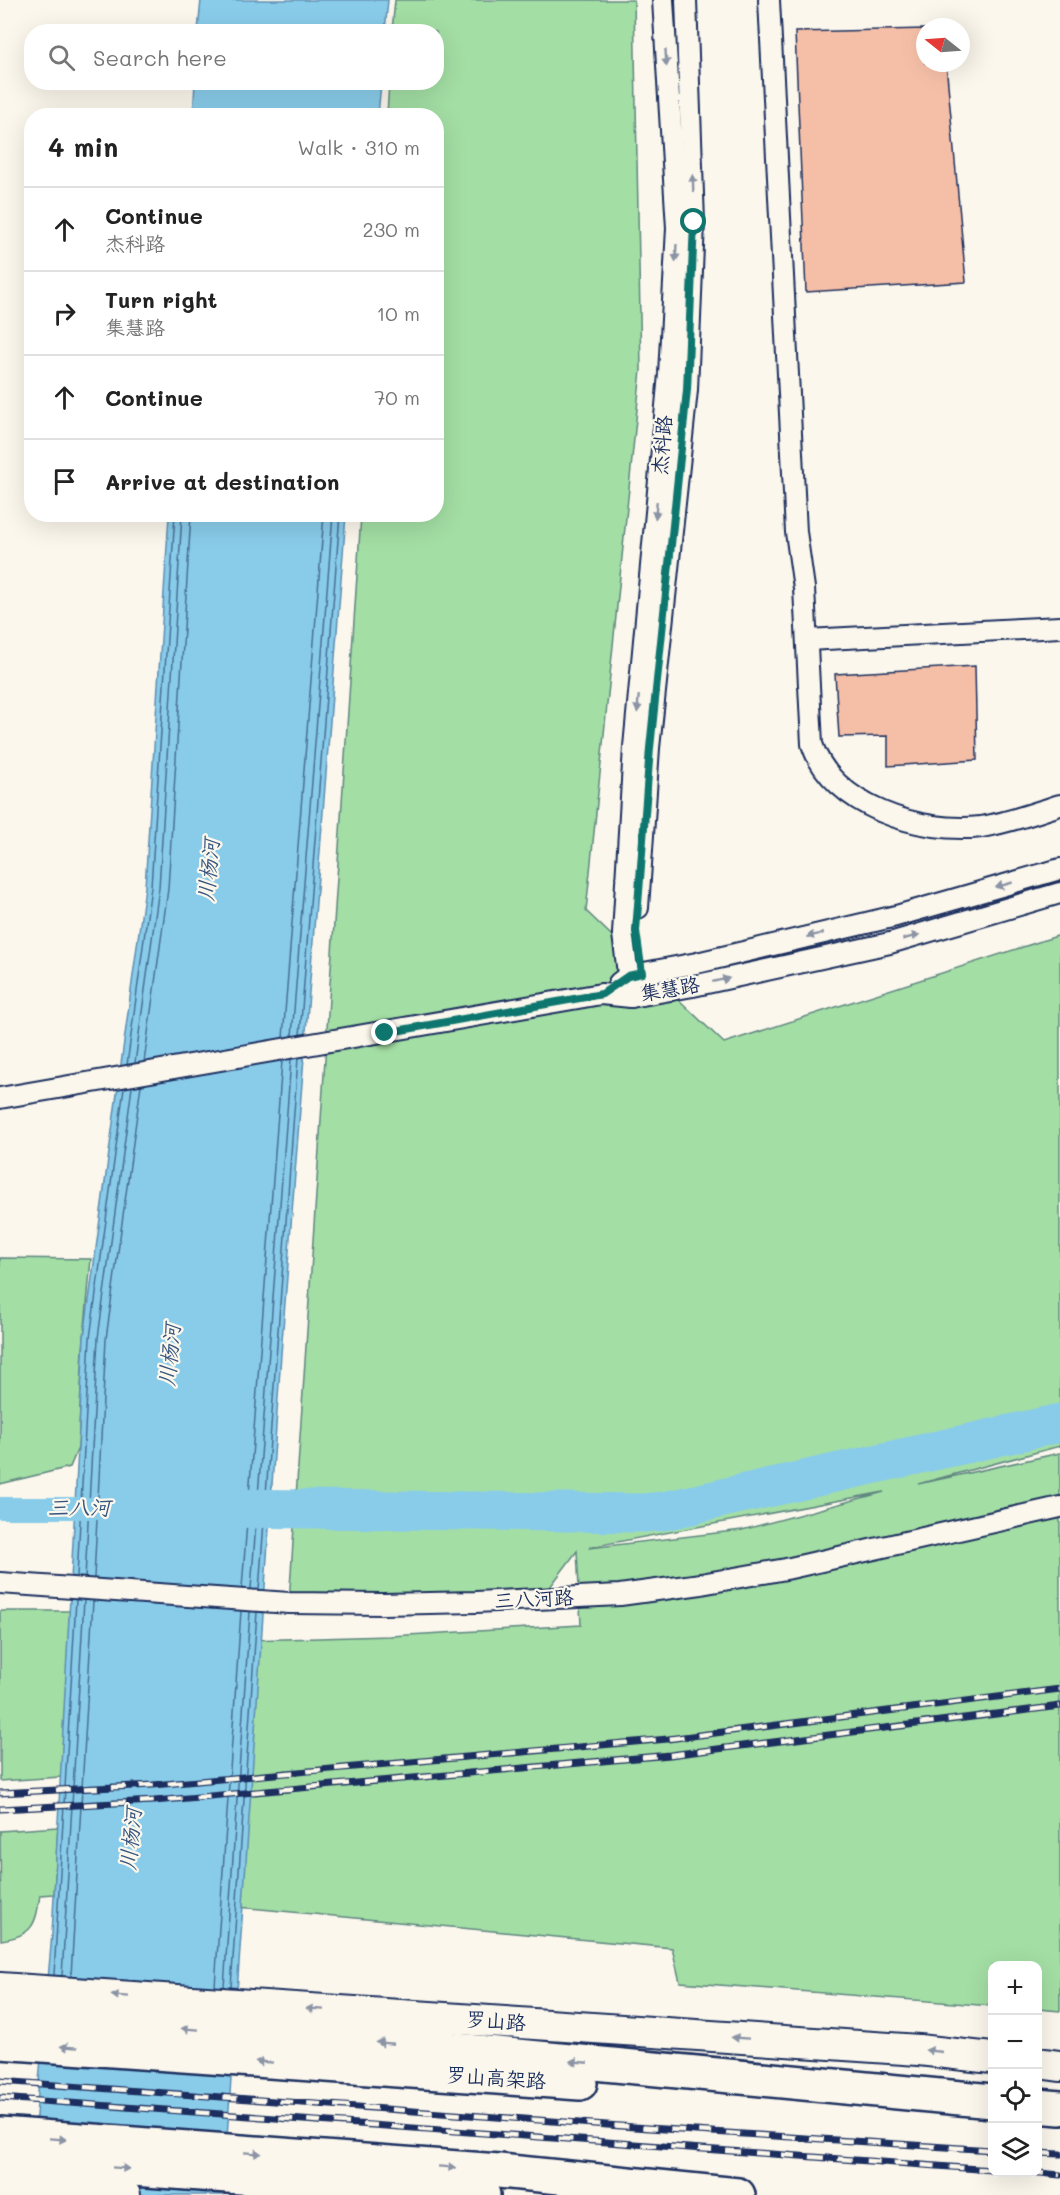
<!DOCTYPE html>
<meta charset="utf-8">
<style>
:root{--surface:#fff;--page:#f2f2f2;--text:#222;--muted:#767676;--line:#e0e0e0}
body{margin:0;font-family:Mali,"LXGW WenKai TC",sans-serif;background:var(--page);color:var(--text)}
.controls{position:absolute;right:18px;bottom:18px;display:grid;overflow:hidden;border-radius:12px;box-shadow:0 6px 24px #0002}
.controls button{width:54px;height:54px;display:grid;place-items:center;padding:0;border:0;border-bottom:2px solid var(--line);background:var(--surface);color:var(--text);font:30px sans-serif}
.compass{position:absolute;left:916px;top:18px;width:54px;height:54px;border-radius:50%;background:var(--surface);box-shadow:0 6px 24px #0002;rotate:287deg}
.stop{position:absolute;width:18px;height:18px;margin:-14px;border:4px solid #0f766e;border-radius:50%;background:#fff}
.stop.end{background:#0f766e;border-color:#fff;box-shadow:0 2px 6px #0008}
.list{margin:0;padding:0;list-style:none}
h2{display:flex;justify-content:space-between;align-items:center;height:78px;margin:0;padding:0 24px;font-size:26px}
h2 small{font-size:20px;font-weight:400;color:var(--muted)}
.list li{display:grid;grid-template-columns:39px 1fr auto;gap:18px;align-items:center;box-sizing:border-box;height:84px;padding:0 24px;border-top:2px solid var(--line)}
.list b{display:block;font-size:22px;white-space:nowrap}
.list p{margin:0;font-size:20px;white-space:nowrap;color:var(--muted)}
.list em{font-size:20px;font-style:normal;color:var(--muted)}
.icon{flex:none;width:33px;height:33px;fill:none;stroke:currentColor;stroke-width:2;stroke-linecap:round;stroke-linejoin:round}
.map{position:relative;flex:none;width:1060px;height:2195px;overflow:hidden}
.search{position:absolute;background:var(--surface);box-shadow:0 6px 24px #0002;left:24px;top:24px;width:420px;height:66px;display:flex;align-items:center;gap:15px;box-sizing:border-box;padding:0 21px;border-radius:24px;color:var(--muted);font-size:22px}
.panel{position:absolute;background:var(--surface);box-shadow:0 6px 24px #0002;left:24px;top:108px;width:420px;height:414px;border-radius:24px}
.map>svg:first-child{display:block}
.green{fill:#a3dea4;stroke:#5f8681;stroke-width:1.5;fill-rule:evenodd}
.water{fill:#89ccea;stroke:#5d8db2;stroke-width:1.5}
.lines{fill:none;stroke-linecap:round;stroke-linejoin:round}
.shore{stroke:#476e96;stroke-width:1.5}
.canal{stroke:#89ccea;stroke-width:22}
.river{stroke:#89ccea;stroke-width:39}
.building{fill:#f5bfa7;stroke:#1b2f5e;stroke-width:1.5}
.street-casing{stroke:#1b2f5e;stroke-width:24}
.primary-casing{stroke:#1b2f5e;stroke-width:34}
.highway-casing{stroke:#1b2f5e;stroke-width:38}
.street{stroke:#fbf7ec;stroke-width:20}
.primary{stroke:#fbf7ec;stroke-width:30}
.highway{stroke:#fbf7ec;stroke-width:33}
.rail-casing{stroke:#1b2f5e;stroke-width:7}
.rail{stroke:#fbf7ec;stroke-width:4.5;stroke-dasharray:14;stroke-linecap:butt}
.oneway{fill:#8b93a5}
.route{stroke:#0f766e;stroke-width:8}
.labels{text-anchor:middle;stroke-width:4.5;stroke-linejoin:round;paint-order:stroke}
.street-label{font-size:20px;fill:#1b2f5e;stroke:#fbf7ec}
.water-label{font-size:21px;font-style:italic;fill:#365681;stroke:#fbf7ec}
</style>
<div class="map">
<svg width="1060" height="2195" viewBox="0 0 1060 2195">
<rect width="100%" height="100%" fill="#fbf7ec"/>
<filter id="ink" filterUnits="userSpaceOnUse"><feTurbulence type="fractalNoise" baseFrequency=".0167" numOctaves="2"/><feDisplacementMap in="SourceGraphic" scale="12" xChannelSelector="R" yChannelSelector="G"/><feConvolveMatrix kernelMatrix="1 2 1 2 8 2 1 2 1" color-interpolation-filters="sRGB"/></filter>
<g filter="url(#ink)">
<!-- green -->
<g class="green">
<path d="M395 0H634L641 370 586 911 724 1043 1060 935V1446L918 1484 1060 1453V2011L1038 2009V1966H992V2006L680 1982 672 1948 238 1907 248 1640 390 1636 581 1625 577 1551 541 1599 289 1603 361 515 436 514V116L387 115 389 83 436 82V32L392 31ZM884 1492 742 1530 590 1548V1547Z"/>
<path d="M0 1258 91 1259 83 1349 78 1448 70 1467 0 1484Z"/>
<path d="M0 1611H70L61 1777 0 1781Z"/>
<path d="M58 1827 54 1894 40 1895C36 1924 33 1936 1 1940L0 1831Z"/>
</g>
<!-- water -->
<g class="water">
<path d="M201 0H388L385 31H198Z"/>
<path d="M195 83H381L378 115H193Z"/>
<path d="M169 515H346L281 1354 223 2195H29L52 1934 84 1337 145 887Z"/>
</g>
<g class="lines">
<!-- shore -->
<g class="shore">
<path d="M300 1035 340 514"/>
<path d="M292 1036 333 514"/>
<path d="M283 1038 324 514"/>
<path d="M144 1062 168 889 191 514"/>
<path d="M135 1063 159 888 182 514"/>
<path d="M127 1065 151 887 175 514"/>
<path d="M77 1577 90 1338 124 1088"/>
<path d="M85 1578 98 1338 132 1087"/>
<path d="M94 1578 106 1339 141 1085"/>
<path d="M242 1588 282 1061"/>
<path d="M251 1589 291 1059"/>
<path d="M259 1590 298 1058"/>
<path d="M54 1975 76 1600"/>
<path d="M62 1976 84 1600"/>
<path d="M71 1976 93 1601"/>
<path d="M215 1986 241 1611"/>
<path d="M224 1987 250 1612"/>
<path d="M231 1987 257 1612"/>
</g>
<!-- canal -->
<path class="canal" d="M0 1508H106"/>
<!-- river -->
<path class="river" d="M217 1508 643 1513 664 1511 1060 1423"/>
</g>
<!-- building -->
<g class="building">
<path d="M925 29V63H946L966 282 806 292 795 32Z"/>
<path d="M975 666 977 760 888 766V736L839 737 835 674Z"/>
</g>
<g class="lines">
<defs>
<g id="street">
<path d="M769 0 796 532 804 588 812 744C832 807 922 834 981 827 1008 823 1034 813 1060 805"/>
<path d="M807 640 1060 627"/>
<path d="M638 908 649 748 687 390 694 222 686 0"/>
<path d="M619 983 628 976 697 963 896 916 1060 869"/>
<path d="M631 997 623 934 634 747 669 374 677 228 663 0"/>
<path d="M0 1098 601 994 631 997 693 986 890 943 1060 893"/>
<path d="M0 1583 289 1603 383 1604 476 1602 620 1595 701 1584 786 1569 1060 1507"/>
</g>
<g id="primary">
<path d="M0 1988 919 2050 992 2058"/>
<path d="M1038 2063 1060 2066"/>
<path d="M0 2185 125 2195"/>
</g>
<g id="highway">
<path d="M0 2016 383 2043 992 2101"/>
<path d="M0 2042 580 2083"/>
<path d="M1038 2106 1060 2108"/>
<path d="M0 2134 499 2171 738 2195"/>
<path d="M0 2159 483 2195"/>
</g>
</defs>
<!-- street casing -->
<use href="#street" class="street-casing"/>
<!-- primary casing -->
<use href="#primary" class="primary-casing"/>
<!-- highway casing -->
<use href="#highway" class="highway-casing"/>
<!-- street -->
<use href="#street" class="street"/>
<!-- primary -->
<use href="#primary" class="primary"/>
<!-- highway -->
<use href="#highway" class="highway"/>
<defs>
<g id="rail">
<path d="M0 1793 153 1785 668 1739 1060 1689"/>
<path d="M0 1809 154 1801 670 1755 1060 1706"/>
<path d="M0 2081 648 2128 992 2150"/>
<path d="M0 2098 992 2170"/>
<path d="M1038 2153 1060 2154"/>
<path d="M1030 2172 1060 2175"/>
</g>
</defs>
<!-- rail casing -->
<use href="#rail" class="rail-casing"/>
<!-- rail -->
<use href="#rail" class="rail"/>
</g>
<!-- one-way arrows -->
<defs><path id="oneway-solid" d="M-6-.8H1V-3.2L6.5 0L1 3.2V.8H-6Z" transform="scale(1.5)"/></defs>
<g class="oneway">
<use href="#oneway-solid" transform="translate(666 58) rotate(86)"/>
<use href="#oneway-solid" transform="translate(693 183) rotate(-92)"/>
<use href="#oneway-solid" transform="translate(676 253) rotate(93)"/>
<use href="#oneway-solid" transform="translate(656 510) rotate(95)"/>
<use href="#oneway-solid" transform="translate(638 704) rotate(95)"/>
<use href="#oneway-solid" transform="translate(1004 885) rotate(164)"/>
<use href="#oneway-solid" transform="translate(815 935) rotate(167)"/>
<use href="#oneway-solid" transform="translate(911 937) rotate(-16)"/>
<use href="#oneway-solid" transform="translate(721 980) rotate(-12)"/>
<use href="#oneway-solid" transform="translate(120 1996) rotate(-176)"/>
<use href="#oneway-solid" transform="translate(315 2009) rotate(-176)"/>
<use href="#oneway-solid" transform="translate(190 2029) rotate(-176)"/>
<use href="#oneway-solid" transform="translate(740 2038) rotate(-176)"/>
<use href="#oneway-solid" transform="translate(385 2043) rotate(-175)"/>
<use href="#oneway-solid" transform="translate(69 2047) rotate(-176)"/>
<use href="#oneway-solid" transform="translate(934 2051) rotate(-174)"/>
<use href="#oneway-solid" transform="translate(264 2062) rotate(-176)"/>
<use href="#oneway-solid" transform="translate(579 2062) rotate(-175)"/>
<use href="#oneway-solid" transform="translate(58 2139) rotate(4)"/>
<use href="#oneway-solid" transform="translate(253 2153) rotate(4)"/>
<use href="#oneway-solid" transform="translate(447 2167) rotate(4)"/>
<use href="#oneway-solid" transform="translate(121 2168) rotate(4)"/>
</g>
</g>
<g class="lines" filter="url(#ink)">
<!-- route -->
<path class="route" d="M385 1033 602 994 628 976 642 973 636 931 650 748 687 390 694 222"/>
</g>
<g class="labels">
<!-- street labels -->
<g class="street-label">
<text transform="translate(662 445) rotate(-85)" y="7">杰科路</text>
<text transform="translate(670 989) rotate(-10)" y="7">集慧路</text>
<text transform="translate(534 1599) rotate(-3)" y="7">三八河路</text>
<text transform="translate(496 2021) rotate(4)" y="7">罗山路</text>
<text transform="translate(496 2078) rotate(4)" y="7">罗山高架路</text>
</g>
<!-- water labels -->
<g class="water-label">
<text transform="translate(209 870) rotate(-85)" y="7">川杨河</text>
<text transform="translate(170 1355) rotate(-85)" y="7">川杨河</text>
<text x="79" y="1515">三八河</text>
<text transform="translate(131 1839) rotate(-85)" y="7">川杨河</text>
</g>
</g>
</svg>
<div class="controls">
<button>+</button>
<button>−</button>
<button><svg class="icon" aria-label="locate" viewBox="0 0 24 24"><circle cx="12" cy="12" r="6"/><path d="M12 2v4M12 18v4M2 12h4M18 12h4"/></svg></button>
<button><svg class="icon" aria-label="layers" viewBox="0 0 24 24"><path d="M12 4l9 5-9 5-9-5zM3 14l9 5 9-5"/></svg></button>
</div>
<svg class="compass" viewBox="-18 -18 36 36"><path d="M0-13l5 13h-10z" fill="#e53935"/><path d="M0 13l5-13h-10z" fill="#767676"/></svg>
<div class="stop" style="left:694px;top:222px"></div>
<div class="stop end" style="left:385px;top:1033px"></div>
<div class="search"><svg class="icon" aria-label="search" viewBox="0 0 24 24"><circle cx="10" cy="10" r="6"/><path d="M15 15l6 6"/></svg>Search here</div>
<section class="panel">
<h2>4 min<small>Walk · 310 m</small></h2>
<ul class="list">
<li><svg class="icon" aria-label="ahead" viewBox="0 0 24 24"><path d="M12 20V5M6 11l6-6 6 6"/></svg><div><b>Continue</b><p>杰科路</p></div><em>230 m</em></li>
<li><svg class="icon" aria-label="right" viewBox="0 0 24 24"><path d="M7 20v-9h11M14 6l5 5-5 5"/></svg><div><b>Turn right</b><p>集慧路</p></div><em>10 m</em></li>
<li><svg class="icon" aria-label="ahead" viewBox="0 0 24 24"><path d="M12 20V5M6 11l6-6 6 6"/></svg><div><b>Continue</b></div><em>70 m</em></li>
<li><svg class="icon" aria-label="arrive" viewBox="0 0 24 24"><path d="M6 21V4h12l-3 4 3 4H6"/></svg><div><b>Arrive at destination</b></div></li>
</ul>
</section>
</div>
